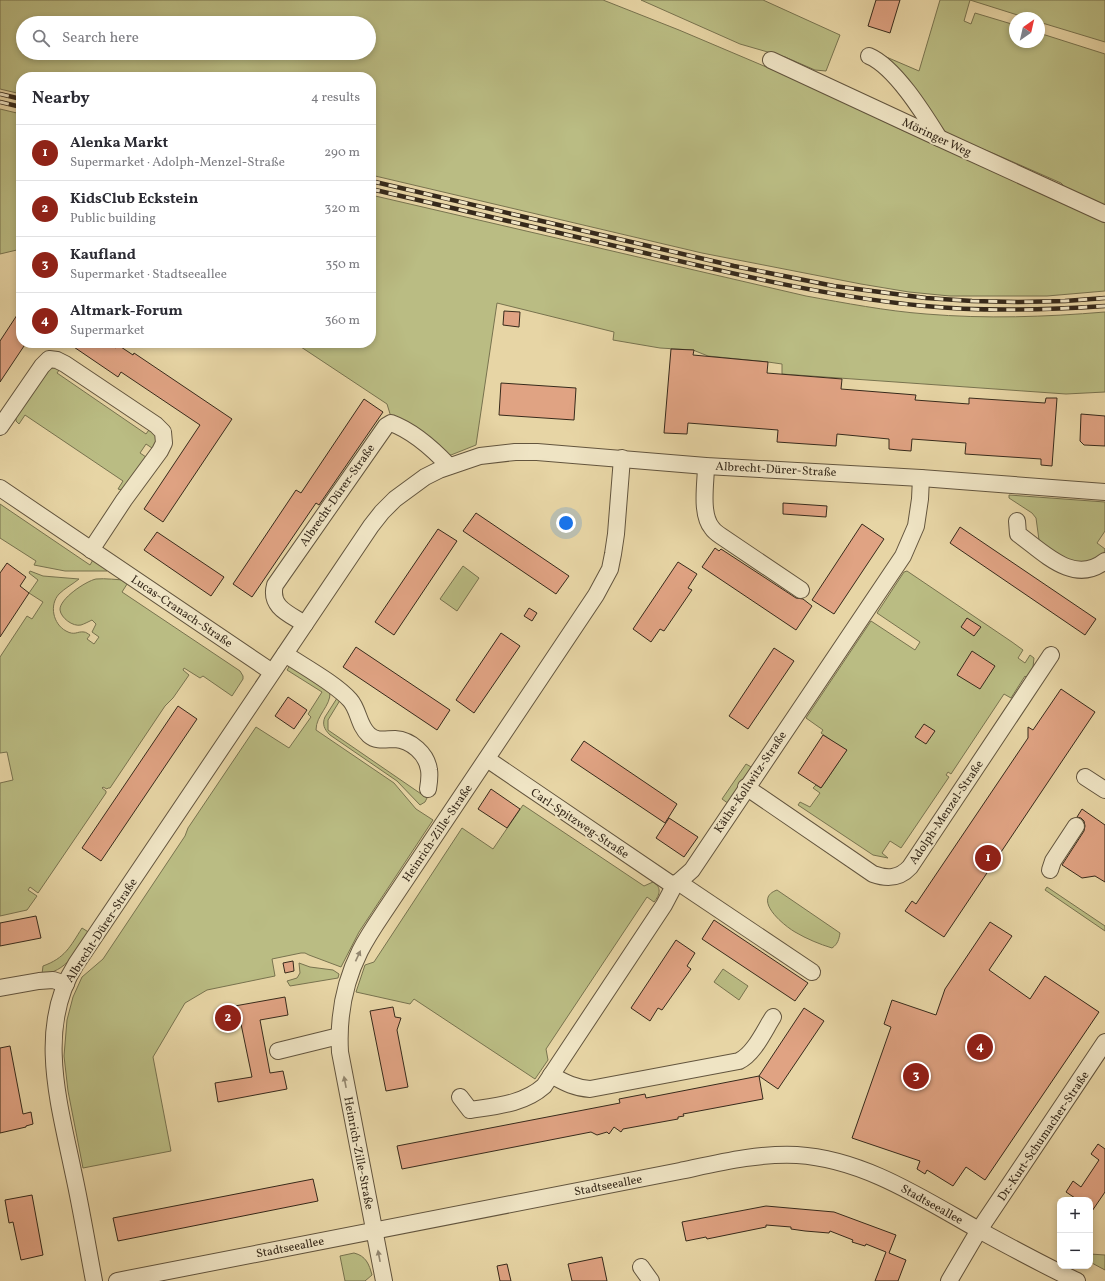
<!DOCTYPE html>
<meta charset="utf-8">
<style>
:root{--surface:#fff;--page:#f7f7f7;--text:#2b2b33;--muted:#7c7c81;--line:#e1e1e2;--accent:#8f2418}
body{margin:0;font-family:Vollkorn,serif;background:var(--page);color:var(--text)}
.controls{position:absolute;right:12px;bottom:12px;display:grid;overflow:hidden;border-radius:8px;box-shadow:0 2px 6px #0003}
.controls button{width:36px;height:36px;display:grid;place-items:center;padding:0;border:0;border-bottom:1px solid var(--line);background:var(--surface);color:var(--text);font:20px sans-serif}
.compass{position:absolute;left:1009px;top:12px;width:36px;height:36px;border-radius:50%;background:var(--surface);box-shadow:0 2px 6px #0003;rotate:34deg}
.you{position:absolute;left:566px;top:523px;width:14px;height:14px;margin:-10px;border:3px solid #fff;border-radius:50%;background:#1a73e8;box-shadow:0 0 0 6px #1a73e833}
.badge{display:grid;place-items:center;width:26px;height:26px;border-radius:50%;background:var(--accent);color:#fff;font-size:13px;font-weight:700}
.pin{position:absolute;translate:-50% -50%;border:2px solid #fff;box-shadow:0 1px 4px #0006}
.list{margin:0;padding:0;list-style:none}
h2{display:flex;justify-content:space-between;align-items:center;height:52px;margin:0;padding:0 16px;font-size:17px}
h2 small{font-size:13px;font-weight:400;color:var(--muted)}
.list li{display:grid;grid-template-columns:26px 1fr auto;gap:12px;align-items:center;box-sizing:border-box;height:56px;padding:0 16px;border-top:1px solid var(--line)}
.list b{display:block;font-size:15px;white-space:nowrap}
.list p{margin:0;font-size:13px;white-space:nowrap;color:var(--muted)}
.list em{font-size:13px;font-style:normal;color:var(--muted)}
.icon{flex:none;width:22px;height:22px;fill:none;stroke:currentColor;stroke-width:2;stroke-linecap:round;stroke-linejoin:round}
.map{position:relative;flex:none;width:1105px;height:1281px;overflow:hidden}
.search{position:absolute;background:var(--surface);box-shadow:0 2px 6px #0003;left:16px;top:16px;width:360px;height:44px;display:flex;align-items:center;gap:10px;box-sizing:border-box;padding:0 14px;border-radius:22px;color:var(--muted);font-size:15px}
.panel{position:absolute;background:var(--surface);box-shadow:0 2px 6px #0003;left:16px;top:72px;width:360px;height:276px;border-radius:16px}
.map>svg:first-child{display:block}
.green{fill:#babc83;stroke:#78734f;fill-rule:evenodd}
.building{fill:#e0a383;stroke:#372a1b}
.lines{fill:none;stroke-linecap:round;stroke-linejoin:round}
.minor-casing{stroke:#63553e;stroke-width:18}
.minor{stroke:#efe4c4;stroke-width:16}
.rail-casing{stroke:#372a1b;stroke-width:4.5}
.rail{stroke:#efe4c4;stroke-width:3;stroke-dasharray:9;stroke-linecap:butt}
.oneway{fill:#938770}
.labels{text-anchor:middle;stroke-width:4;stroke-linejoin:round;paint-order:stroke}
.street-label{font-size:12px;fill:#372a1b;stroke:#efe4c4}
</style>
<div class="map">
<svg width="1105" height="1281" viewBox="0 0 1105 1281">
<rect width="100%" height="100%" fill="#e7d5a5"/>
<filter id="stains"><feTurbulence type="fractalNoise" baseFrequency=".005" numOctaves="4"/><feColorMatrix values="0 0 0 0 .2 0 0 0 0 .09 0 0 0 0 .02 0 0 0 .5 -.17"/></filter>
<radialGradient id="worn" r=".72"><stop offset=".6" stop-color="#630" stop-opacity="0"/><stop offset="1" stop-color="#630" stop-opacity=".3"/></radialGradient>
<!-- green -->
<g class="green">
<path d="M0 0H603L679 30 797 80 902 130 1105 222V291L1047 296H950L909 292 861 284 702 253 371 175V77H21V94L0 89ZM23 23H369V53H23Z"/>
<path d="M641 0H763L840 35 826 71 815 70 785 57 740 44Z"/>
<path d="M940 0H1105V42L1039 22V18H1027L970 0 964 21 971 24 975 13 1015 25V42H1039V33L1105 54V207L1067 189 1061 183 995 154 938 131 877 53 919 71Z"/>
<path d="M0 109 21 114V249L0 254Z"/>
<path d="M371 195 806 296C845 303 886 311 926 314 986 319 1045 317 1105 312V392L1066 394 782 374V364L768 362 708 356 693 350 660 348 613 340 614 332 497 303 476 445 451 455 444 453 391 417 387 404 298 345 286 343H371Z"/>
<path d="M62 366 57 373 146 434 151 427 158 434 155 450 146 444 140 453 149 459 122 490 118 489 123 481 25 415 19 424 16 421V417L47 367Z"/>
<path d="M1009 495 1105 502V531L1097 543 1105 549C1104 561 1083 562 1073 565L1042 546 1039 540 1036 518 1032 513 1009 498Z"/>
<path d="M0 504 90 565 94 558 108 570 107 571H65L34 565 36 561 0 538Z"/>
<path d="M463 566 479 578 457 611 440 599Z"/>
<path d="M30 571 43 576 79 579C73 584 65 588 59 594 49 605 53 624 66 631 75 636 77 631 84 632 86 632 88 634 90 635L87 639 94 644 99 637 92 632 96 624 92 620C88 622 84 624 81 625 73 627 61 618 60 610 59 599 86 581 96 579 105 578 118 580 127 580L129 581 122 592 240 671 243 676V679L232 696 203 676 200 678 184 668 183 670 189 675 173 698 165 706 110 788H108L107 789 103 787 102 788 106 791V793L38 893 30 887 28 890 37 896 27 910 0 916V783L13 780 7 752 0 753V657L27 616 32 619 43 602 29 593 38 580 29 573Z"/>
<path d="M907 571 1012 642 1023 650 1018 658 1025 663 1030 655 1034 658 1033 667 1028 679 1025 676 1011 698 1004 694 951 774 948 772 946 775 949 777 901 848 890 841 882 853 888 858 873 855 798 805 800 802 810 807 820 793 813 788 816 785 821 788 846 751 821 733 823 730 806 718 871 621 915 650 920 642 877 613 904 572Z"/>
<path d="M291 664 330 692C331 706 316 715 316 730L394 783 416 809 433 820 359 932 341 967 309 955 305 953H301L272 959 275 976 207 990 185 1003 153 1057 171 1151 83 1168 68 1091 64 1056 67 1020 73 997 82 977 103 959 185 836 188 828 256 727 289 748 311 717 308 714 322 692 287 670Z"/>
<path d="M339 695 342 697 328 720V730L427 798 425 802 420 805 397 781 330 735C324 729 322 724 325 717Z"/>
<path d="M746 764 753 768 729 804 722 799Z"/>
<path d="M523 805 644 886 653 882C662 887 660 895 654 902L647 897 546 1049 548 1060 535 1079 414 999 410 1004 356 992 365 965 374 962 462 828 493 849Z"/>
<path d="M1047 887 1105 926V931L1045 890Z"/>
<path d="M777 890 840 933C839 939 838 944 832 948 819 944 807 939 795 932 783 925 752 899 777 890Z"/>
<path d="M82 928 90 933C78 950 65 973 42 974L43 966C65 958 70 947 82 928Z"/>
<path d="M299 963 310 967 333 970 339 974 338 978 290 986 287 981 297 978 300 973Z"/>
<path d="M723 969 748 986 739 1000 714 982Z"/>
<path d="M354 1253C366 1256 369 1264 372 1275L365 1281H345L340 1256Z"/>
<path d="M1090 1254 1105 1255V1270L1090 1262Z"/>
</g>
<!-- building -->
<g class="building">
<path d="M876 0H900L890 33 868 26Z"/>
<path d="M21 309V343H26L0 382V341Z"/>
<path d="M504 311 520 312 519 327 503 325Z"/>
<path d="M68 343H109L116 348 118 345 133 355 134 353 232 419 163 522 144 509 200 425 121 372 118 377Z"/>
<path d="M671 349 694 350 693 355 768 362 767 373 842 379 841 389 916 395 915 400 969 404V398L1045 403 1046 398H1057L1052 466 1041 465V459L965 454 966 443 912 439 911 451 898 450 889 449V439L837 434 836 446 777 442 778 430 688 423 687 434 664 433Z"/>
<path d="M501 383 576 388 574 420 499 415Z"/>
<path d="M364 399 383 412 319 505 316 503 252 597 233 584 296 490 301 493Z"/>
<path d="M1081 414 1105 416V446L1084 445 1080 441Z"/>
<path d="M783 503 827 506 826 517 783 514Z"/>
<path d="M476 513 569 576 556 594 463 531Z"/>
<path d="M862 524 884 539 834 614 812 600Z"/>
<path d="M960 527 1096 619 1085 635 950 543Z"/>
<path d="M438 529 457 541 394 635 375 622Z"/>
<path d="M157 532 224 577 211 596 144 550Z"/>
<path d="M715 548 719 551 721 549 796 598 803 599 812 606 796 630 702 567Z"/>
<path d="M678 562 697 574 688 588 692 590 664 631 660 629 651 642 633 629Z"/>
<path d="M7 563 26 577 20 586 29 593 0 637V573Z"/>
<path d="M529 608 537 613 532 621 524 616Z"/>
<path d="M967 618 981 627 974 636 961 627Z"/>
<path d="M501 633 520 646 474 713 456 700Z"/>
<path d="M356 647 450 710 437 730 343 667Z"/>
<path d="M774 648 794 661 748 729 729 716Z"/>
<path d="M972 651 995 666 980 689 957 675Z"/>
<path d="M1061 689 1095 712 944 937 905 911 912 901 916 904 1028 738V727L1033 730Z"/>
<path d="M288 697 307 710 294 729 275 716Z"/>
<path d="M178 706 197 719 101 861 82 848Z"/>
<path d="M924 724 935 731 926 744 915 737Z"/>
<path d="M823 735 847 750 821 788 798 773Z"/>
<path d="M584 741 677 804 665 823 571 760Z"/>
<path d="M491 789 520 809 507 828 478 809Z"/>
<path d="M1082 809 1105 825V882L1095 876 1082 878 1062 865 1084 831 1085 826 1084 821 1081 818 1077 817Z"/>
<path d="M669 818 698 837 684 857 656 838Z"/>
<path d="M36 916 41 938 0 946V923Z"/>
<path d="M714 920 808 983 795 1001 702 939Z"/>
<path d="M990 922 1012 936 989 970 1030 999 1045 976 1099 1012 985 1180 966 1167 953 1186 927 1170 925 1174 917 1169 920 1161 852 1138 891 1027 884 1024 892 1000 936 1015 945 989Z"/>
<path d="M676 940 695 953 687 966 691 969 662 1010 658 1008 650 1021 631 1008Z"/>
<path d="M293 961 294 971 285 973 283 963Z"/>
<path d="M285 997 288 1015 260 1020 270 1073 283 1071 287 1089 218 1102 215 1083 252 1077 241 1024 222 1028 218 1009Z"/>
<path d="M393 1007 395 1017 401 1018 397 1030 408 1087 386 1091 370 1011Z"/>
<path d="M804 1008 824 1021 778 1089 759 1076Z"/>
<path d="M10 1046 23 1114 31 1112 33 1124 26 1126V1127L0 1133V1048Z"/>
<path d="M759 1076 763 1099 683 1114 684 1116 678 1117V1119L623 1129 621 1132 614 1127 609 1134 607 1132 597 1135 591 1132 402 1169 397 1146 620 1103 619 1099 645 1094 646 1098Z"/>
<path d="M1098 1144 1105 1149V1192L1090 1214V1200H1078L1066 1192 1073 1181 1081 1187 1099 1160 1091 1154Z"/>
<path d="M313 1179 318 1201 118 1241 113 1218Z"/>
<path d="M32 1195 43 1255 21 1260 13 1222 9 1223 5 1200Z"/>
<path d="M766 1206 834 1212 896 1235 889 1253 906 1260 898 1281H875L886 1252 866 1244 865 1246 852 1242 853 1240 830 1231 829 1233 805 1231 791 1229V1227L766 1225V1227L707 1239 706 1237 686 1241 682 1222Z"/>
<path d="M602 1257 607 1281H572L568 1264Z"/>
<path d="M507 1264 511 1281H500L497 1266Z"/>
</g>
<g class="lines">
<defs>
<g id="minor">
<path d="M869 56C895 67 924 114 939 138"/>
<path d="M771 60 939 138 1105 214"/>
<path d="M0 427 42 366 49 359 57 360 65 364 156 425 163 432 164 443 160 451 124 500 91 550"/>
<path d="M706 466C706 482 700 514 712 528 714 531 718 534 721 536L801 590"/>
<path d="M0 488 272 672"/>
<path d="M1017 521 1018 534C1043 552 1074 586 1105 561"/>
<path d="M305 624C289 614 269 607 275 585L386 426 391 423C413 431 433 449 449 466"/>
<path d="M285 654C303 666 336 684 350 700 359 710 358 725 369 735 377 742 386 739 395 739 411 740 427 754 429 770 430 776 429 783 428 789"/>
<path d="M487 759 674 886"/>
<path d="M1085 777 1105 790"/>
<path d="M746 787 873 874C887 879 899 879 910 867L1051 655"/>
<path d="M1050 870 1053 861 1076 826"/>
<path d="M678 882 812 972"/>
<path d="M0 988 39 981 53 980 66 984"/>
<path d="M278 1051 339 1036"/>
<path d="M551 1075C564 1082 574 1088 590 1089L739 1061C754 1054 764 1031 773 1017"/>
<path d="M460 1097 470 1110C496 1106 524 1104 544 1086L664 905 674 886 692 870 903 556 916 526 920 499 921 478"/>
<path d="M641 1267 651 1281"/>
<path d="M94 1281C87 1244 81 1207 73 1171 59 1103 36 1027 76 964L371 526 382 512 395 499 425 477 439 470 480 456 515 452H537L706 466 921 478 1105 492"/>
<path d="M117 1281 680 1171C718 1163 758 1153 797 1155 863 1159 922 1198 977 1229 1010 1247 1043 1265 1077 1281"/>
<path d="M384 1281 340 1052C338 1017 344 983 360 951 368 935 378 921 388 906L596 595 610 569 613 554 616 534 622 458"/>
<path d="M949 1281 979 1230 1105 1042"/>
</g>
</defs>
<!-- minor casing -->
<use href="#minor" class="minor-casing"/>
<!-- minor -->
<use href="#minor" class="minor"/>
<defs>
<g id="rail">
<path d="M0 94 21 99"/>
<path d="M0 102 21 107"/>
<path d="M371 181 734 266 834 286 926 298 972 301 1018 302 1065 301 1105 298"/>
<path d="M371 189C462 210 554 232 645 253 738 275 830 297 925 306 985 312 1045 310 1105 306"/>
</g>
</defs>
<!-- rail casing -->
<use href="#rail" class="rail-casing"/>
<!-- rail -->
<use href="#rail" class="rail"/>
</g>
<!-- one-way arrows -->
<defs><path id="oneway-solid" d="M-6-.8H1V-3.2L6.5 0L1 3.2V.8H-6Z"/></defs>
<g class="oneway">
<use href="#oneway-solid" transform="translate(358 956) rotate(-65)"/>
<use href="#oneway-solid" transform="translate(345 1082) rotate(-101)"/>
<use href="#oneway-solid" transform="translate(379 1256) rotate(-101)"/>
</g>
<g class="labels">
<!-- street labels -->
<g class="street-label">
<text transform="translate(937 137) rotate(25)" y="4">Möringer Weg</text>
<text transform="translate(776 469) rotate(3)" y="4">Albrecht-Dürer-Straße</text>
<text transform="translate(337 495) rotate(-55)" y="4">Albrecht-Dürer-Straße</text>
<text transform="translate(182 611) rotate(34)" y="4">Lucas-Cranach-Straße</text>
<text transform="translate(750 782) rotate(-56)" y="4">Käthe-Kollwitz-Straße</text>
<text transform="translate(946 812) rotate(-56)" y="4">Adolph-Menzel-Straße</text>
<text transform="translate(580 823) rotate(34)" y="4">Carl-Spitzweg-Straße</text>
<text transform="translate(437 833) rotate(-56)" y="4">Heinrich-Zille-Straße</text>
<text transform="translate(101 930) rotate(-57)" y="4">Albrecht-Dürer-Straße</text>
<text transform="translate(1043 1136) rotate(-56)" y="4">Dr.-Kurt-Schumacher-Straße</text>
<text transform="translate(359 1153) rotate(79)" y="4">Heinrich-Zille-Straße</text>
<text transform="translate(608 1185) rotate(-11)" y="4">Stadtseeallee</text>
<text transform="translate(932 1204) rotate(29)" y="4">Stadtseeallee</text>
<text transform="translate(290 1247) rotate(-11)" y="4">Stadtseeallee</text>
</g>
</g>
<rect width="100%" height="100%" filter="url(#stains)"/>
<rect width="100%" height="100%" fill="url(#worn)"/>
</svg>
<div class="controls">
<button>+</button>
<button>−</button>
</div>
<svg class="compass" viewBox="-18 -18 36 36"><path d="M0-13l5 13h-10z" fill="#e53935"/><path d="M0 13l5-13h-10z" fill="#7c7c81"/></svg>
<div class="you"></div>
<div class="pin badge" style="left:988px;top:858px">1</div>
<div class="pin badge" style="left:228px;top:1018px">2</div>
<div class="pin badge" style="left:916px;top:1076px">3</div>
<div class="pin badge" style="left:980px;top:1047px">4</div>
<div class="search"><svg class="icon" aria-label="search" viewBox="0 0 24 24"><circle cx="10" cy="10" r="6"/><path d="M15 15l6 6"/></svg>Search here</div>
<section class="panel">
<h2>Nearby<small>4 results</small></h2>
<ul class="list">
<li><span class="badge">1</span><div><b>Alenka Markt</b><p>Supermarket · Adolph-Menzel-Straße</p></div><em>290 m</em></li>
<li><span class="badge">2</span><div><b>KidsClub Eckstein</b><p>Public building</p></div><em>320 m</em></li>
<li><span class="badge">3</span><div><b>Kaufland</b><p>Supermarket · Stadtseeallee</p></div><em>350 m</em></li>
<li><span class="badge">4</span><div><b>Altmark-Forum</b><p>Supermarket</p></div><em>360 m</em></li>
</ul>
</section>
</div>
